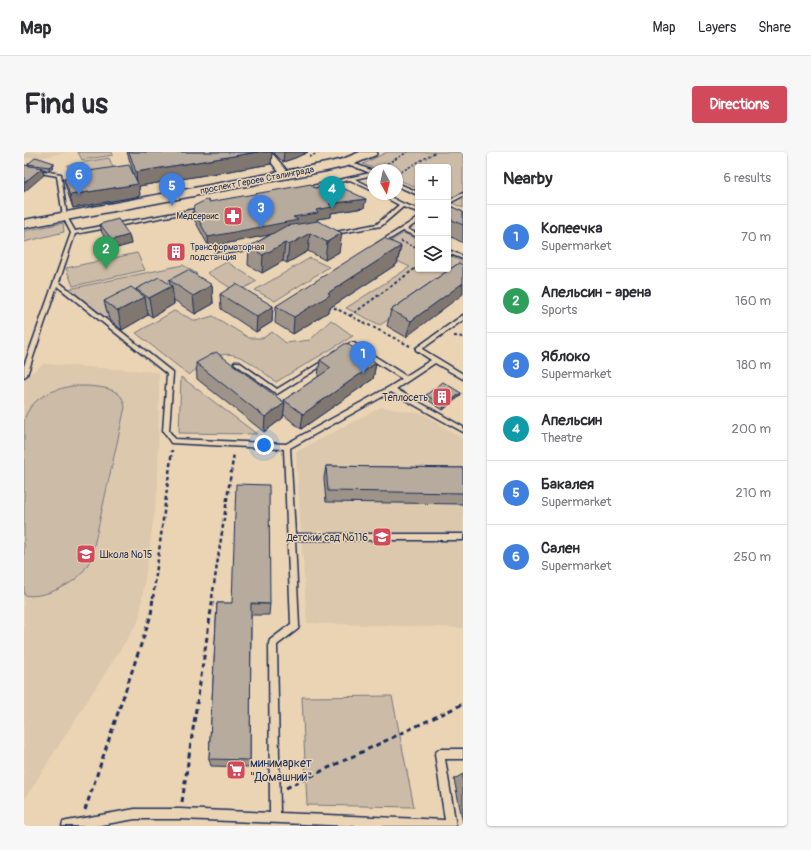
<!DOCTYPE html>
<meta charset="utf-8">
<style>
:root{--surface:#fff;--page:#f7f7f7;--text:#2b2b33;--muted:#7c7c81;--line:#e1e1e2;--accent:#d1495b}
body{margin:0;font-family:Pangolin,sans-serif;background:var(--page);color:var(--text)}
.controls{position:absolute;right:12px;top:12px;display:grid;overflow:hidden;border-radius:4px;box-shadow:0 1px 3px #0004}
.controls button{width:36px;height:36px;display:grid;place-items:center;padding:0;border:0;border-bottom:1px solid var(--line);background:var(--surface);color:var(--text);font:20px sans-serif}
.compass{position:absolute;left:343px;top:12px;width:36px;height:36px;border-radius:50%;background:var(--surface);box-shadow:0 1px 3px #0004;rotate:172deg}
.you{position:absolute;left:240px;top:293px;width:14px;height:14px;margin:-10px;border:3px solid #fff;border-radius:50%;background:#1a73e8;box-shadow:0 0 0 6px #1a73e833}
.badge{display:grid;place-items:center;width:26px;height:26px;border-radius:50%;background:var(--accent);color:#fff;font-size:13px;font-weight:700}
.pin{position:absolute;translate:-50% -33px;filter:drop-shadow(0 1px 2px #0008)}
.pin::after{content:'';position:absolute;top:21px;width:14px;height:12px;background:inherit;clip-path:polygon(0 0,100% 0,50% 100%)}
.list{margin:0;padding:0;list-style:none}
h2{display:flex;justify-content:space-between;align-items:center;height:52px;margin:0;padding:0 16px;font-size:17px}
h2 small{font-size:13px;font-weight:400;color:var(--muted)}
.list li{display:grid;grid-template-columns:26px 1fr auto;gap:12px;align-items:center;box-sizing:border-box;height:64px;padding:0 16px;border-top:1px solid var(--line)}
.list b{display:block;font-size:15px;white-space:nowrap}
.list p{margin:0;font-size:13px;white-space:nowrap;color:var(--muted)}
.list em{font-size:13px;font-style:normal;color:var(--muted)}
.icon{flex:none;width:22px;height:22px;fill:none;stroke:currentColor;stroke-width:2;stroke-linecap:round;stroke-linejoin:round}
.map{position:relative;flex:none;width:439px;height:674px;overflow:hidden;border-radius:4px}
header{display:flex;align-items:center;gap:24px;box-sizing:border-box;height:56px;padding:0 20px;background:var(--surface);border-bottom:1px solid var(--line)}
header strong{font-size:19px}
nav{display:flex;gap:22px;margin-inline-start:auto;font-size:14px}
.intro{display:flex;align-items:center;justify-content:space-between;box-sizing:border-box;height:96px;padding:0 24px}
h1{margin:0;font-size:28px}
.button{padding:10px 18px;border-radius:4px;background:var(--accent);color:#fff;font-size:14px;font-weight:700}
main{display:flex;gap:24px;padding:0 24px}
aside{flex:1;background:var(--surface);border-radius:4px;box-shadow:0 1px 3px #0004}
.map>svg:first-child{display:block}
.built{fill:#dbc8ad}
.green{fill:#ccbca7;stroke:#747682}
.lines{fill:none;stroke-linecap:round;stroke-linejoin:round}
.lane-casing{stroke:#1b2f5e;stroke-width:3}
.street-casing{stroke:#1b2f5e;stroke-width:3}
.primary-casing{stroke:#1b2f5e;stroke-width:3}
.path-far3{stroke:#1b2f5e;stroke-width:1.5;stroke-dasharray:2.5 2;stroke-linecap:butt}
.path-far2{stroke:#1b2f5e;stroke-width:2;stroke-dasharray:3 2.5;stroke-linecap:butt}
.path-far1{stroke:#1b2f5e;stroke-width:2.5;stroke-dasharray:4 3;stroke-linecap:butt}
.path{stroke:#1b2f5e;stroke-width:3;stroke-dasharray:5 4;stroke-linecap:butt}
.lane{fill:#ead4b3;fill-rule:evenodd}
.street{fill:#ead4b3;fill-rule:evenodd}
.primary{fill:#ead4b3;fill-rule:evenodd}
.wall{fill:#9d9388;stroke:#1b2f5e}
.shaded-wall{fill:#80786f;stroke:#1b2f5e}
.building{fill:#b7ab9e;stroke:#1b2f5e}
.labels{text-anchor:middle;stroke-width:3;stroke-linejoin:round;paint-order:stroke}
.far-street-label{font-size:9px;fill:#1b2f5e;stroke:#ead4b3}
.far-poi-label{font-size:9px;fill:#1b2f5e;stroke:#ead4b3;text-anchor:end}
.poi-label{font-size:10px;fill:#1b2f5e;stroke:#ead4b3;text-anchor:end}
.near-poi-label{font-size:12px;fill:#1b2f5e;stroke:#ead4b3;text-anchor:start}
</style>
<header>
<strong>Map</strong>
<nav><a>Map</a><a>Layers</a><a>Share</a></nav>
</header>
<div class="intro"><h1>Find us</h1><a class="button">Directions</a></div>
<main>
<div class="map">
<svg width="439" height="674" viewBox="0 0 439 674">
<rect width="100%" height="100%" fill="#ead4b3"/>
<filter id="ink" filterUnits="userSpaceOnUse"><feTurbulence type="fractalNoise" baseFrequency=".025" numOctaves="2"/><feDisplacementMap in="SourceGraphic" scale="8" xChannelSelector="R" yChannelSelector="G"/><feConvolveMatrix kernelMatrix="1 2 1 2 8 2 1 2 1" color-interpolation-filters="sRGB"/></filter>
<g filter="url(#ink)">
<!-- built -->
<g class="built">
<path d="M0 0H43L19 5 0 6Z"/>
<path d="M19 212 135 220 134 335 115 468 0 648V227Z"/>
<path d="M357 255 399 262 439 287V476L283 471 272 300Z"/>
</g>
<!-- green -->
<g class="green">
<path d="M54 0H88L89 3 58 8Z"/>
<path d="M363 0H439V56L424 49V15H394V36L373 27V18H354L339 12Z"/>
<path d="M85 6 92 22 49 29 43 13Z"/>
<path d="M39 71 40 80 0 90V79Z"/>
<path d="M380 81 394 88V117H424V103L439 110V127L433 123 356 173 322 156 386 115 358 102 286 138Z"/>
<path d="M113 101 121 118 49 134 42 116Z"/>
<path d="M286 106 305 115 251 149 231 138Z"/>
<path d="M203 110 233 129 213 140 183 121Z"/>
<path d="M159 113 173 122 82 166 45 137Z"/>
<path d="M150 159 172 169 189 164 225 186H239L248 180 262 191 286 188 307 168 329 184 252 230C237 219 217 198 197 203 186 206 174 216 165 223L112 181Z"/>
<path d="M157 225 233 282 155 281Z"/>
<path d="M48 234C61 234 91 233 98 246 100 249 100 252 101 255L67 407C64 412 61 417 58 421 47 434 17 447 0 443V268C7 246 27 238 48 234Z"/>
<path d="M368 544 390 655 283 653 278 545Z"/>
</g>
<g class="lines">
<defs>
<g id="lane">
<path d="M322 9H324L349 19V23L331 27 349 36V39L326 28 281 37 279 36 346 21 322 11Z"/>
<path d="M0 16 37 22 43 65 51 79 178 56 180 57 178 58 51 82 35 130 148 220 149 221 145 279 151 287 262 292 365 235 378 227 328 195 317 201 314 199 315 198 326 191H330L382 224 407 208 392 198V196L439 163V168L398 197 439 222V227L411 211 372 237 439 275V280L367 240 266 296 271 382H439V388H271L275 474 274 477 253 493 256 661 421 668 411 602 413 599 416 597H439V607H421L432 674H330L156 667H111L71 674H38L39 670 43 669 111 657H156L246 661 245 491 246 488 267 472 260 297 147 291 139 279 143 222 33 134 3 223 0 225V214L47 81 39 65 33 24 0 18Z"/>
<path d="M373 31 394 40V43L373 34Z"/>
<path d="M439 41V44L424 52V49Z"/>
<path d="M355 42H360L380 52 394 57V60L379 55 357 74 305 83V81H307L353 72 375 53Z"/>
<path d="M392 67H394V70L383 77 394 82V85L379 79 356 93 352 92Z"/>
<path d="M234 94 236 95V96L192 103 190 102 192 101Z"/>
<path d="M424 98 439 104V107L424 101Z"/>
<path d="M302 207 304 208V210L253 242 210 211 211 210H215L253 237Z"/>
</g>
<path id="street" d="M239 0H247L265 21 266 23 265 25H259Z"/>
<path id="primary" d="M336 0H353L352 3 328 13 302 19 0 76V68L302 11 319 7Z"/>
</defs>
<!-- lane casing -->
<use href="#lane" class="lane-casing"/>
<!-- street casing -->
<use href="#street" class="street-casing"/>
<!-- primary casing -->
<use href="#primary" class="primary-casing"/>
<!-- path-far3 -->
<g class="path-far3">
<path d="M285 5 296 0"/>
<path d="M355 16 384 0"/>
<path d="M373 22 412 0"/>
<path d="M377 89 394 97"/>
<path d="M424 113 431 117"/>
<path d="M391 117 394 115"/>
</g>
<!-- path-far2 -->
<g class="path-far2">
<path d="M305 153 386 194"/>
<path d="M326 164 392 116"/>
<path d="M430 184 439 185"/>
</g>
<!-- path-far1 -->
<g class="path-far1">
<path d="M129 446 148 298"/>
<path d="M188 446 210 301"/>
</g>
<!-- path -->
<g class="path">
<path d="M262 636 439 552"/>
<path d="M158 650 189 445"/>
<path d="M61 658 127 463 129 445"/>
</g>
<!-- lane -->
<use href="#lane" class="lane"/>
<!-- street -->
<use href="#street" class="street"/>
<!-- primary -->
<use href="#primary" class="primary"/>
</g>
<!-- wall -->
<g class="wall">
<path d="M103 0H248L247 12 115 34 116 44 49 56 43 39 40 27 46 26 45 22 110 23Z"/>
<path d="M250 0H284L271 6 259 10 250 1Z"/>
<path d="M4 12 30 14 25 19 19 17 20 23 4 14Z"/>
<path d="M185 50 340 56 307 61V65L293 67V69L315 100 301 108 284 99 263 111 259 109 238 121 224 113 225 95 247 82 185 95 170 67 169 58Z"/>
<path d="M424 53 439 60V91L424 83Z"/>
<path d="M76 72 105 83 107 92 89 97 78 81Z"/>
<path d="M377 94 373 112 304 157V160L269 182 251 171 252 154Z"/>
<path d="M435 111 382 185 363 174 367 158Z"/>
<path d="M145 128 188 133 189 152 171 162 150 148V152L128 165 124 162V163L98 178 85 167 80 149 112 139V137L146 132Z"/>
<path d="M196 142 249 154 248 170 232 180 197 157Z"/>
<path d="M296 208 352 211 349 227 277 277 260 263 259 266 240 280 173 227 172 211 260 250V248L295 224H294Z"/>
<path d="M437 241 436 244 419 258 401 246 402 243Z"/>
<path d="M302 314 439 316V352L302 350 300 326Z"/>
<path d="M193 451 246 452 245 463H227L226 615 187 614 185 607Z"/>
<path d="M439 622V671L430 627Z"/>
</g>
<!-- shaded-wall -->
<g class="shaded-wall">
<path d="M234 0H248L247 12 115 34 116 44 49 56 46 43 113 32 112 20Z"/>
<path d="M260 0H284L271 6 259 10Z"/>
<path d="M30 11V14L25 19V15Z"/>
<path d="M18 16 20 23 0 40V31Z"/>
<path d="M342 47 340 56 307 61V65L293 67V70L274 77 185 95 184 85 269 65 292 58 305 52Z"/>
<path d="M286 81 284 99 263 111 265 93Z"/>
<path d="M318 81 315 100 301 108 303 90Z"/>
<path d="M105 83 107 92 89 97 88 88Z"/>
<path d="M261 91 259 109 238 121 239 103Z"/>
<path d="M377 94 373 112 304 157V160L269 182 270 165 304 141Z"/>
<path d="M439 131V142L382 185 387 169Z"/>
<path d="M188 133 189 152 171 162 169 144Z"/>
<path d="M148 134 150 152 128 165 125 146Z"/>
<path d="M121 145 124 163 98 178 94 159Z"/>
<path d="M249 154 248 170 232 180 233 165Z"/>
<path d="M352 211 349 227 277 277 279 262Z"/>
<path d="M437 241 436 244 419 258 420 254Z"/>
<path d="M261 251 259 266 240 280 241 265Z"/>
</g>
<!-- building -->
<g class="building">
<path d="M105 0H234L112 20Z"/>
<path d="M12 5 30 11 25 15 4 12Z"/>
<path d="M0 13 18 16 0 31Z"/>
<path d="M105 13 114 32 46 43 40 27 46 26 45 22Z"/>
<path d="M287 32 290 36 311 34 321 37 342 47 305 52 308 55 292 58 294 61 269 65 274 68 184 85 169 58 170 54 182 48H184L185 50Z"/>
<path d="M424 53 439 60V73L424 66Z"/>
<path d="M94 67 105 83 88 88 76 72Z"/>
<path d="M294 69 318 81 303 90 286 81 265 93 261 91 239 103 225 95 262 74Z"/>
<path d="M360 86 377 94 304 141 306 143 270 165 252 154Z"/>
<path d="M435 111 439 113V131L387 169 367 158Z"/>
<path d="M164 118 188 133 169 144 145 128Z"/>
<path d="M135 125 148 134 125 146 112 137Z"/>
<path d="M212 132 249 154 233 165 196 142Z"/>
<path d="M107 135 121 145 94 159 80 149Z"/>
<path d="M322 191 352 211 279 262 260 248 307 216 296 208Z"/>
<path d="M192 200 261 251 241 265 172 211Z"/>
<path d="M419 230 437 241 420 254 402 243Z"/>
<path d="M302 314 439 316V341L304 339Z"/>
<path d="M212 332 245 333 246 452 227 451 226 608 185 607 193 451H208Z"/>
</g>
</g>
<!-- icons -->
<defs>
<symbol id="pharmacy-square" viewBox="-11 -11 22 22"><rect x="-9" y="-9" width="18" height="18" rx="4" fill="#d1495b" stroke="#ead4b3"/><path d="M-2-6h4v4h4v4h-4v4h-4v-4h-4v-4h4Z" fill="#fff"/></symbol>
<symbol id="building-square" viewBox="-11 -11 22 22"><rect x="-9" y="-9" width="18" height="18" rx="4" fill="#d1495b" stroke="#ead4b3"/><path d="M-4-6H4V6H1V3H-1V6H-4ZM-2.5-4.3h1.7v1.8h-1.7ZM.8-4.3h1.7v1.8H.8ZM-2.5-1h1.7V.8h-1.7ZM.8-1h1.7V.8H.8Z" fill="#fff"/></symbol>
<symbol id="school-square" viewBox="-11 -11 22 22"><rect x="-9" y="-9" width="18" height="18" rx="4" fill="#d1495b" stroke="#ead4b3"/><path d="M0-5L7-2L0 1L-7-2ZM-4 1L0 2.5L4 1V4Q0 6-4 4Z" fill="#fff"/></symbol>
<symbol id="supermarket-square" viewBox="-11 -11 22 22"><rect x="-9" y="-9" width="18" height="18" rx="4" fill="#d1495b" stroke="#ead4b3"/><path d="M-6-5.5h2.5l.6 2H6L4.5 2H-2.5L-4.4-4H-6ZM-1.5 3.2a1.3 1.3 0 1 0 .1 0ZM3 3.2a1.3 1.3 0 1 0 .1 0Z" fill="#fff"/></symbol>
</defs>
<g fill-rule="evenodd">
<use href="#pharmacy-square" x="198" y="53" width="22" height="22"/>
<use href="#building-square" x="141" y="89" width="22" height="22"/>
<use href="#building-square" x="407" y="234" width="22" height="22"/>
<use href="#school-square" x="347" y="374" width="22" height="22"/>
<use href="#school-square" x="51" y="391" width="22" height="22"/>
<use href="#supermarket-square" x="201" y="607" width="22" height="22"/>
</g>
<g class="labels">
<!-- far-street labels -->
<g class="far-street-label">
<text transform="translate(233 28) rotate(-11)" y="3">проспект Героев Сталинграда</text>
</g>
<!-- far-poi labels -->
<g class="far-poi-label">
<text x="195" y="67">Медсервис</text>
<text x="166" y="98" text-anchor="start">Трансформаторная<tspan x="166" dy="10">подстанция</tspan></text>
</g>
<!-- poi labels -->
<g class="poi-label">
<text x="404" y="249">Теплосеть</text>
<text x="344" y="389">Детский сад №116</text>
<text x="76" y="406" text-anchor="start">Школа №15</text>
</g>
<!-- near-poi labels -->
<g class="near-poi-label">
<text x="226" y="615">минимаркет<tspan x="226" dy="14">"Домашний"</tspan></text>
</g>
</g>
</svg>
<div class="controls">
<button>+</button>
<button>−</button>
<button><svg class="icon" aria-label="layers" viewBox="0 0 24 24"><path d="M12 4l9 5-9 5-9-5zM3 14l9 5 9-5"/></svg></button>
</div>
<svg class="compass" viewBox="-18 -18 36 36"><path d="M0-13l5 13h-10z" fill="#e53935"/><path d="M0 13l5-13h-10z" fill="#7c7c81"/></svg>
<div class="you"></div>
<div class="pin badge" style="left:339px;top:222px;background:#3f7fe0">1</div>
<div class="pin badge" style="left:82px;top:117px;background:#2e9e5b">2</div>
<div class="pin badge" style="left:237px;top:76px;background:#3f7fe0">3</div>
<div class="pin badge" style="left:308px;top:57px;background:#0f9aa8">4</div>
<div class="pin badge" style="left:148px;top:54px;background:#3f7fe0">5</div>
<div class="pin badge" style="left:55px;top:43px;background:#3f7fe0">6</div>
</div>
<aside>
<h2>Nearby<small>6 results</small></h2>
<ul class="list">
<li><span class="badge" style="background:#3f7fe0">1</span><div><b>Копеечка</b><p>Supermarket</p></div><em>70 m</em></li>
<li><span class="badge" style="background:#2e9e5b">2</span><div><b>Апельсин - арена</b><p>Sports</p></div><em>160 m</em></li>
<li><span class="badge" style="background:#3f7fe0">3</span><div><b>Яблоко</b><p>Supermarket</p></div><em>180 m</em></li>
<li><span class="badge" style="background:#0f9aa8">4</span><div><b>Апельсин</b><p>Theatre</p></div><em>200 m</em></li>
<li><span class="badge" style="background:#3f7fe0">5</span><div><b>Бакалея</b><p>Supermarket</p></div><em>210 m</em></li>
<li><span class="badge" style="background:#3f7fe0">6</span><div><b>Сален</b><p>Supermarket</p></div><em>250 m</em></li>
</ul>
</aside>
</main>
